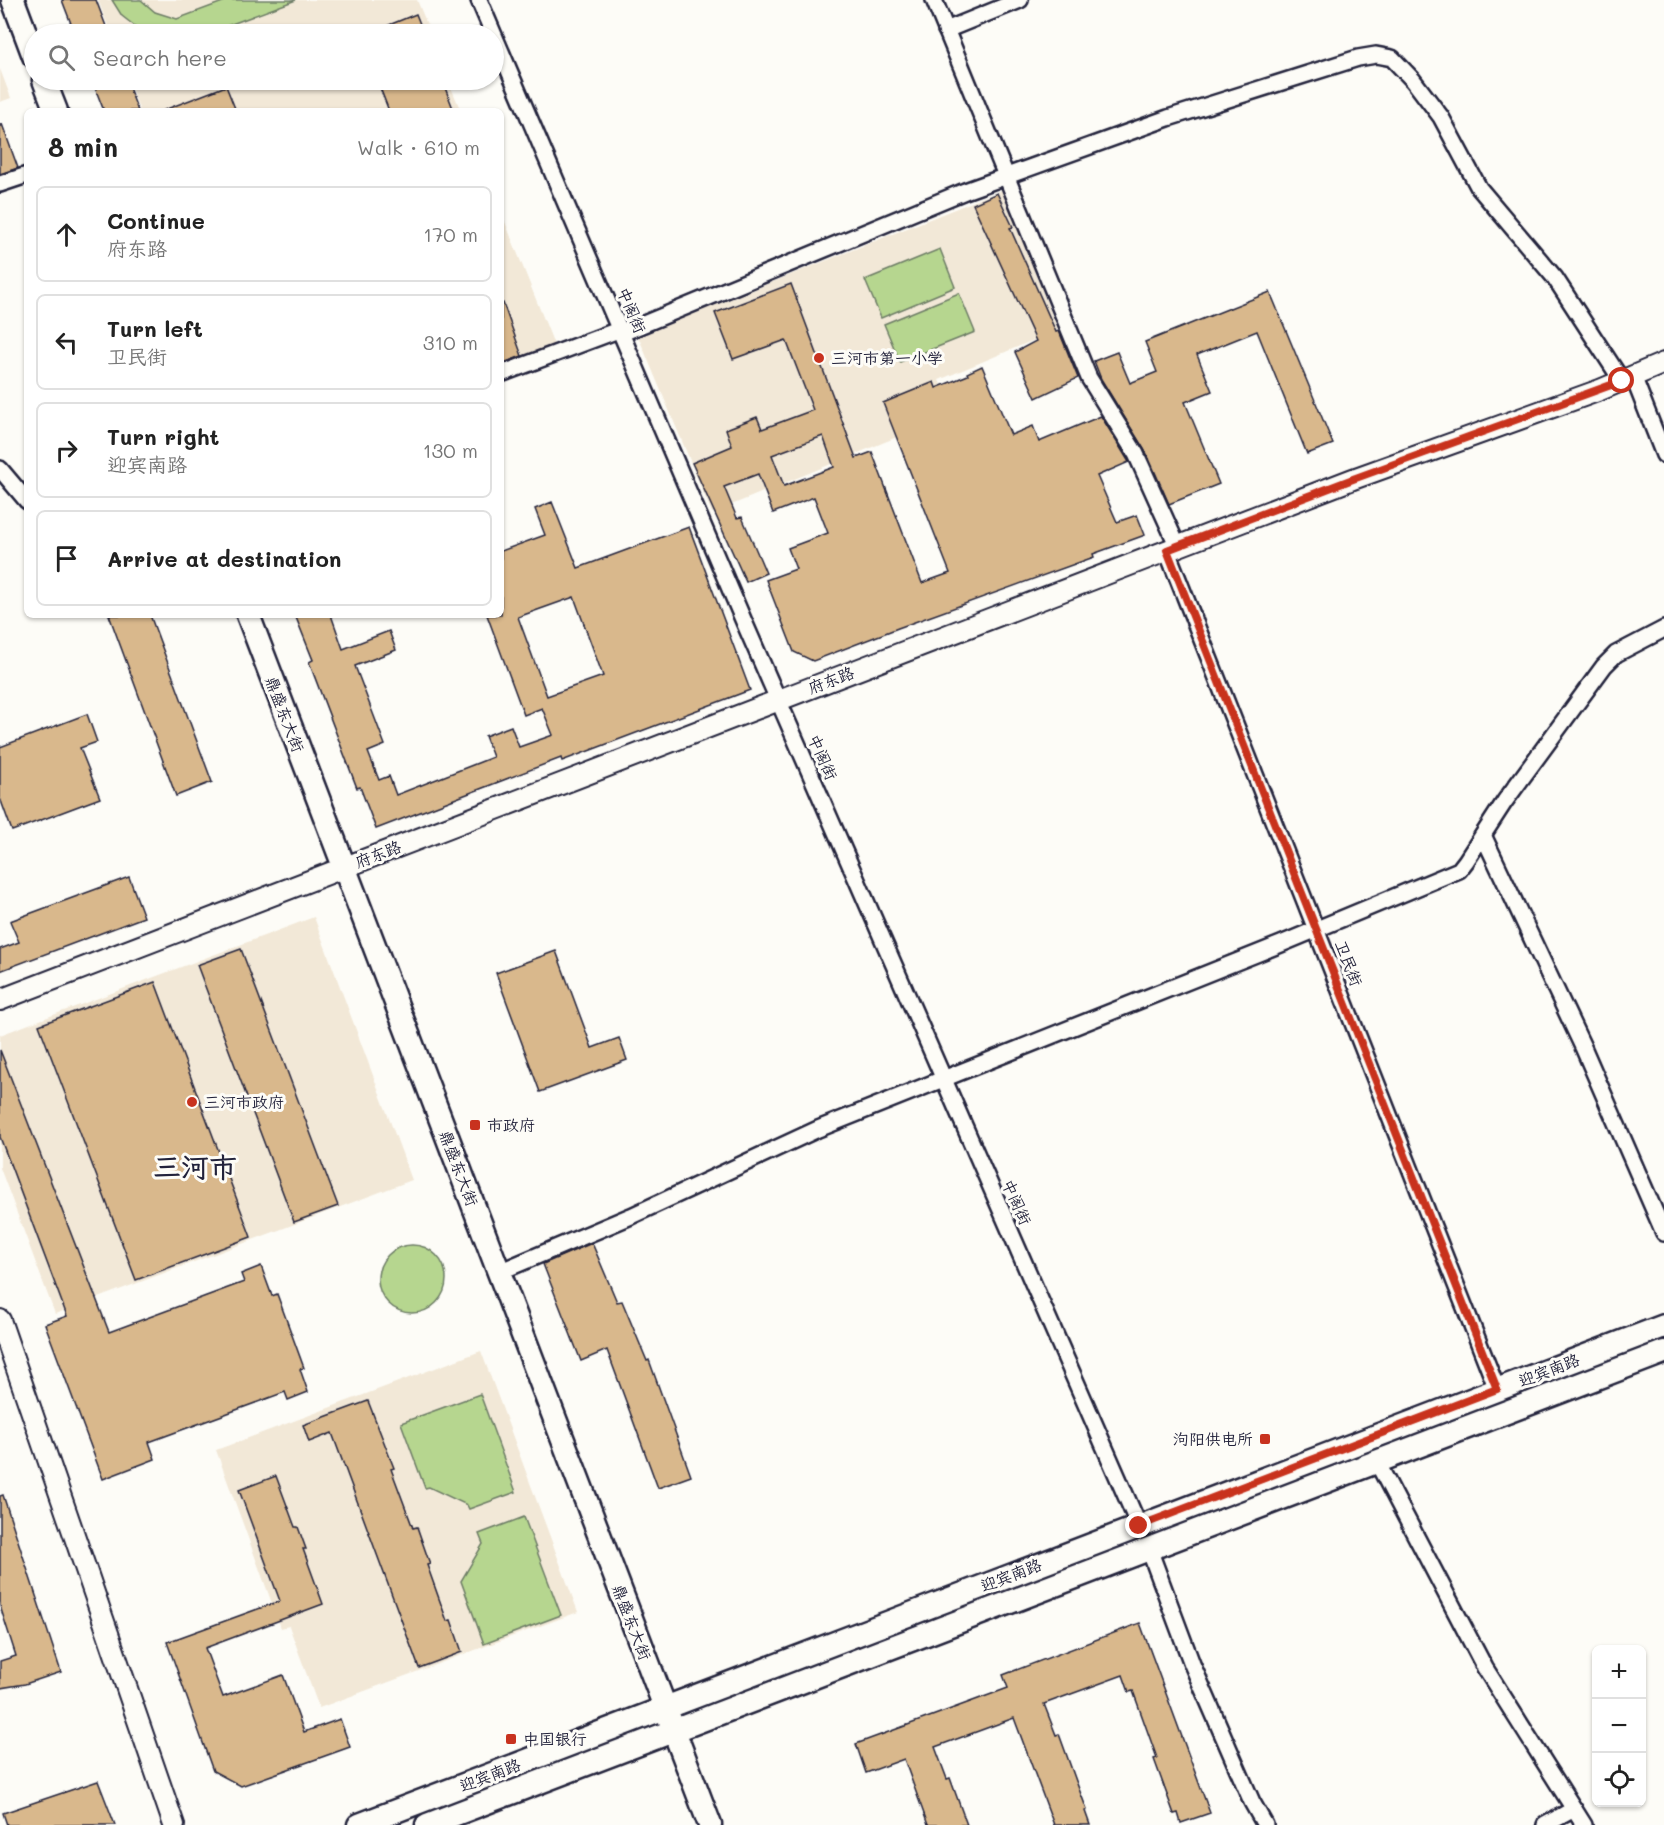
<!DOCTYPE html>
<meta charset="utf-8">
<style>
:root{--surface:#fff;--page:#f2f2f2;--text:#222;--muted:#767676;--line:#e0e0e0}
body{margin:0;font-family:Mali,"LXGW WenKai TC",sans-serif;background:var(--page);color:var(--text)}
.controls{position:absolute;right:18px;bottom:18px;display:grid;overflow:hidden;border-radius:9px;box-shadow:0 2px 4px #0004}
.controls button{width:54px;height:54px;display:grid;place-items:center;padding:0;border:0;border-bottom:2px solid var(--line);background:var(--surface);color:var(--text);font:30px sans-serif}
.stop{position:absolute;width:18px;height:18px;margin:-14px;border:4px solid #c8321e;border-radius:50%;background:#fff}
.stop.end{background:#c8321e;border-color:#fff;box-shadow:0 2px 6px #0008}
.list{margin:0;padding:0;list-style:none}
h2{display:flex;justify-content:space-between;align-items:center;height:78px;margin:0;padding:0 24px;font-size:26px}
h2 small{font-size:20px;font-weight:400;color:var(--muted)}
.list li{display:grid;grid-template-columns:39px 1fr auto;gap:18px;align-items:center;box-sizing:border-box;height:96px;margin:0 12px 12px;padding:0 12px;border:2px solid var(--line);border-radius:9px}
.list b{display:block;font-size:22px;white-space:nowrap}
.list p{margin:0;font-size:20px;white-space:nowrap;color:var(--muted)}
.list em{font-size:20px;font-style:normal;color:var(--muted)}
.icon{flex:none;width:33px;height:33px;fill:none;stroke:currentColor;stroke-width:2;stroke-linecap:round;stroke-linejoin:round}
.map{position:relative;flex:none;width:1664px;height:1825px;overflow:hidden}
.search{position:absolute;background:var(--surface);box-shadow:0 2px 4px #0004;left:24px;top:24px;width:480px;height:66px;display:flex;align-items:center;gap:15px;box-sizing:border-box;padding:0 21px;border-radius:33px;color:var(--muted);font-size:22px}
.panel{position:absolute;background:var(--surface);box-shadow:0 2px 4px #0004;left:24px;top:108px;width:480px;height:510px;border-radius:9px}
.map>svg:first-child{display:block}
.built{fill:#f2e8d7}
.green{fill:#b6d68f;stroke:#6c7c65;stroke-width:1.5}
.building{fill:#d9b88c;stroke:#22223b;stroke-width:1.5;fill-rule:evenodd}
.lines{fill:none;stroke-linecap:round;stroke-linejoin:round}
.minor-casing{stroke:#22223b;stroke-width:20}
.tertiary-casing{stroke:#22223b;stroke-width:24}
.secondary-casing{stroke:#22223b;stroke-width:27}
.minor{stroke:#fdfcf7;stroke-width:15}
.tertiary{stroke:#fdfcf7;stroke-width:20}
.secondary{stroke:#fdfcf7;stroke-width:22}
.route{stroke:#c8321e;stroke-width:8}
.poi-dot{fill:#c8321e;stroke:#fdfcf7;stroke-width:2}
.labels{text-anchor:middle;stroke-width:6;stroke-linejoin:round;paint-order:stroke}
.street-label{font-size:16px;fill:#22223b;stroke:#fdfcf7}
.poi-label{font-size:16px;fill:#22223b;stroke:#fdfcf7;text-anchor:start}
.town-label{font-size:28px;font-weight:bold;fill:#22223b;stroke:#fdfcf7}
</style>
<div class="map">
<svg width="1664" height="1825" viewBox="0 0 1664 1825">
<rect width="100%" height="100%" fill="#fdfcf7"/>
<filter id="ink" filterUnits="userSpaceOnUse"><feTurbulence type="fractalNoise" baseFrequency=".0167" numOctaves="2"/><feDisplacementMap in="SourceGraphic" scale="12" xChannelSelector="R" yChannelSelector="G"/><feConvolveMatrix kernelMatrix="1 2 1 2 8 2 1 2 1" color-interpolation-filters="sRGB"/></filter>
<g filter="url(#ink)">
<!-- built -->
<g class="built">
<path d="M98 0H417L431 34H111Z"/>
<path d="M0 69 11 98 0 102Z"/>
<path d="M128 80H448L461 111H140Z"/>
<path d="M1002 190 1058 330 939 380 953 414 712 513 638 336Z"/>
<path d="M501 212 555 347 501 367Z"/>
<path d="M314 917 412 1180 55 1314 0 1168V1035Z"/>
<path d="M481 1351 578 1612 319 1708 289 1626 281 1628 216 1450Z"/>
</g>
<!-- green -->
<g class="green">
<path d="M112 0H141L155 12 177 19 228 0H296L205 34H145L122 16Z"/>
<path d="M940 249 955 287 881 318 865 280Z"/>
<path d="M959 293 975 332 900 362 884 324Z"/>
<circle cx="412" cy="1279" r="34"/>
<path d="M480 1394 516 1492 469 1509 467 1505 429 1487 425 1488 401 1423Z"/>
<path d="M524 1517 561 1615 484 1644 461 1581 483 1544 479 1534Z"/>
</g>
<!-- building -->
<g class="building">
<path d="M62 0H96L109 34H75Z"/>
<path d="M416 14 424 34H367Z"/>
<path d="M92 80H126L138 111H104Z"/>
<path d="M377 80H442L454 111H389Z"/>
<path d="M226 86 236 111H164V110Z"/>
<path d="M2 124 18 168 0 174V125Z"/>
<path d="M997 193 1013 227 1010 228 1056 332 1059 331 1078 378 1036 398 1015 352 1036 341 973 204Z"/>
<path d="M791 284 856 458 872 452 922 583 950 573 883 403 934 382 936 388 968 375 967 373 982 366 1011 435 1033 426 1039 442 1101 416 1129 462 1097 476 1117 522 1137 515 1145 535 1093 554 1094 557 898 628 813 661 794 652 766 580 796 569 788 548 828 533 814 497 773 513 758 474 724 487 737 518 742 517 766 573 746 582 692 463 732 446 726 429 757 417 762 429 813 410 786 340 733 359 715 313ZM823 436 834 467 784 486 772 455Z"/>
<path d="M1270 292 1333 444 1307 454 1257 331 1197 355 1212 391 1185 402 1219 484 1169 504 1147 454 1101 379 1094 361 1117 352 1130 383 1157 372 1145 342Z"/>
<path d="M501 303H503L522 356 501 364Z"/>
<path d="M552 502 578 568 689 527 750 690 562 761 561 758 376 829 360 787 357 788 309 662 313 660 295 615H331L343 649 389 631 396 650 355 666 385 745 368 752 379 780 389 776 396 795 493 757 485 736 511 726 519 747 553 735 542 708 524 715 487 615H501V551L545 535 535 509ZM574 597 603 676 547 696 518 617Z"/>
<path d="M109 615H150L212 782 176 796Z"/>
<path d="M87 714 97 742 80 748 100 798 12 831 0 798V747Z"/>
<path d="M129 877 144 917 0 971V949L19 942 10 921Z"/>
<path d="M241 949 338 1206 294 1222 197 965Z"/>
<path d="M556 951 592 1048 619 1038 627 1060 540 1092 496 973Z"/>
<path d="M155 982 251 1237 136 1280 39 1025Z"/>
<path d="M0 1050 109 1332 244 1282 241 1274 261 1266 272 1296 277 1294 304 1368 300 1369 308 1392 288 1400 285 1392 149 1442 155 1459 103 1479 45 1324 67 1316 0 1137Z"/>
<path d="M592 1243 617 1302 622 1301 647 1361 649 1360 691 1476 658 1488 607 1350 581 1361 543 1264Z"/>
<path d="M368 1401 394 1468 391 1469 413 1528 417 1527 430 1564 427 1565 447 1621 451 1620 462 1652 419 1668 332 1433 309 1442 303 1425Z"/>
<path d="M276 1476 295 1527H298L306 1549H303L323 1604 205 1648 223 1697 283 1675 304 1732 340 1719 350 1747 241 1786 213 1771 167 1642 280 1601 239 1490Z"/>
<path d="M3 1495 61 1672 25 1684 0 1688V1661L16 1656 0 1606V1496Z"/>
<path d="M1140 1623 1210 1813 1181 1823 1178 1813 1174 1814 1154 1759 1157 1758 1133 1691 1129 1692 1123 1675 1044 1704 1056 1735 1059 1734 1076 1781 1087 1810 1085 1811 1090 1825H1054L1014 1718 935 1747 947 1779 950 1778 967 1825H928L904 1759 866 1773 856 1744 1008 1688 1003 1675Z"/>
<path d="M98 1781 115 1825H7L3 1813Z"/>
</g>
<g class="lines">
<defs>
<g id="minor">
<path d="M479 0 745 624 1139 1526"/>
<path d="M934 0 1089 378 1136 454 1178 547"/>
<path d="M946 30 1020 0"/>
<path d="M0 184 27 175"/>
<path d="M622 333 965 191 1168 118 1358 58 1376 55 1392 58 1413 80 1441 117 1479 188 1555 278 1622 381"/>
<path d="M501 374 621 329"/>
<path d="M1633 376 1664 455"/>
<path d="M0 469 27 501"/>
<path d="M1167 551 1497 1389"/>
<path d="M1483 835 1583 1047 1664 1233"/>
<path d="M499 1272 631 1216 818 1129 1281 944 1459 870 1466 861 1505 801 1604 666 1616 654 1664 629"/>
<path d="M1377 1462 1485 1668 1584 1825"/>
<path d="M1149 1549 1192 1664 1252 1802 1265 1825"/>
<path d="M1545 1825 1574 1809"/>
</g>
<g id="tertiary">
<path d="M0 1000 1353 479 1600 390 1664 363"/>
<path d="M0 1320 174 1825"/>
</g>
<g id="secondary">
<path d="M13 0 34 56"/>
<path d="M44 80 56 111"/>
<path d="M248 615 710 1825"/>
<path d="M359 1825 1664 1326"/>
<path d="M427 1825 1664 1352"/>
</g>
</defs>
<!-- minor casing -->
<use href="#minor" class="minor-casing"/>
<!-- tertiary casing -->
<use href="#tertiary" class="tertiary-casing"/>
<!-- secondary casing -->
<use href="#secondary" class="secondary-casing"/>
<!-- minor -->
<use href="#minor" class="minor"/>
<!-- tertiary -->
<use href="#tertiary" class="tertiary"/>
<!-- secondary -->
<use href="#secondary" class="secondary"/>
</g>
</g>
<g class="lines" filter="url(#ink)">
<!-- route -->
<path class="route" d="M1139 1526 1497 1389 1167 550 1353 479 1622 381"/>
</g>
<!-- markers -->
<g class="poi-dot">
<circle cx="819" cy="358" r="6"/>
<circle cx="192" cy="1102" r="6"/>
<rect x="469" y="1119" width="12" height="12" rx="3"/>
<rect x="1259" y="1433" width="12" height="12" rx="3"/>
<rect x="505" y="1733" width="12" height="12" rx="3"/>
</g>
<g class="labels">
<!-- street labels -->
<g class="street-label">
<text transform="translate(632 310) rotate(67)" y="6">中阁街</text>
<text transform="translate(831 680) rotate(-21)" y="6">府东路</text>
<text transform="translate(285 714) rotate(69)" y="6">鼎盛东大街</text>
<text transform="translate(823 757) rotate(66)" y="6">中阁街</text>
<text transform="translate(378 854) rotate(-21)" y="6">府东路</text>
<text transform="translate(1349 963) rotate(69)" y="6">卫民街</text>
<text transform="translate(459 1168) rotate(69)" y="6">鼎盛东大街</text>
<text transform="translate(1017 1202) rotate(66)" y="6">中阁街</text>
<text transform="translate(1549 1370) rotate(-21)" y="6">迎宾南路</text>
<text transform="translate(1011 1575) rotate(-21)" y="6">迎宾南路</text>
<text transform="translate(632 1622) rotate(69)" y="6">鼎盛东大街</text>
<text transform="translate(490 1775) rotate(-21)" y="6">迎宾南路</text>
</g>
<!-- poi labels -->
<g class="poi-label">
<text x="831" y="364">三河市第一小学</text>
<text x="204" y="1108">三河市政府</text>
<text x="487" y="1131">市政府</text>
<text x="1253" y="1445" text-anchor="end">泃阳供电所</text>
<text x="523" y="1745">中国银行</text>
</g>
<!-- town labels -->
<g class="town-label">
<text x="195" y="1177">三河市</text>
</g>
</g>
</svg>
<div class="controls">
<button>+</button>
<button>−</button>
<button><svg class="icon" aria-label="locate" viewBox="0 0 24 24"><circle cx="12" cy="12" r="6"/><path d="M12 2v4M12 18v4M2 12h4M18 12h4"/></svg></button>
</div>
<div class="stop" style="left:1622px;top:381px"></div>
<div class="stop end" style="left:1139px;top:1526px"></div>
<div class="search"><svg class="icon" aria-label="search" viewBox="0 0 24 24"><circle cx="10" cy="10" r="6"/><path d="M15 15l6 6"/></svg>Search here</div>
<section class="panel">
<h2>8 min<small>Walk · 610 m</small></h2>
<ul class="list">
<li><svg class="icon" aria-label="ahead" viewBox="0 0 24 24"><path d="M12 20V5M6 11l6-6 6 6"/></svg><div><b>Continue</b><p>府东路</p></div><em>170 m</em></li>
<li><svg class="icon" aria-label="left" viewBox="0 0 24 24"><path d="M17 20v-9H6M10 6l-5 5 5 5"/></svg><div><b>Turn left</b><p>卫民街</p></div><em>310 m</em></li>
<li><svg class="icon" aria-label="right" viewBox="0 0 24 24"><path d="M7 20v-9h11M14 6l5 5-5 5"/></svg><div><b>Turn right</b><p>迎宾南路</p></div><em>130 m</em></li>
<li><svg class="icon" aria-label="arrive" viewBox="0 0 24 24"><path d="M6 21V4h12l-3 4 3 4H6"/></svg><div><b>Arrive at destination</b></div></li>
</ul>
</section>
</div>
